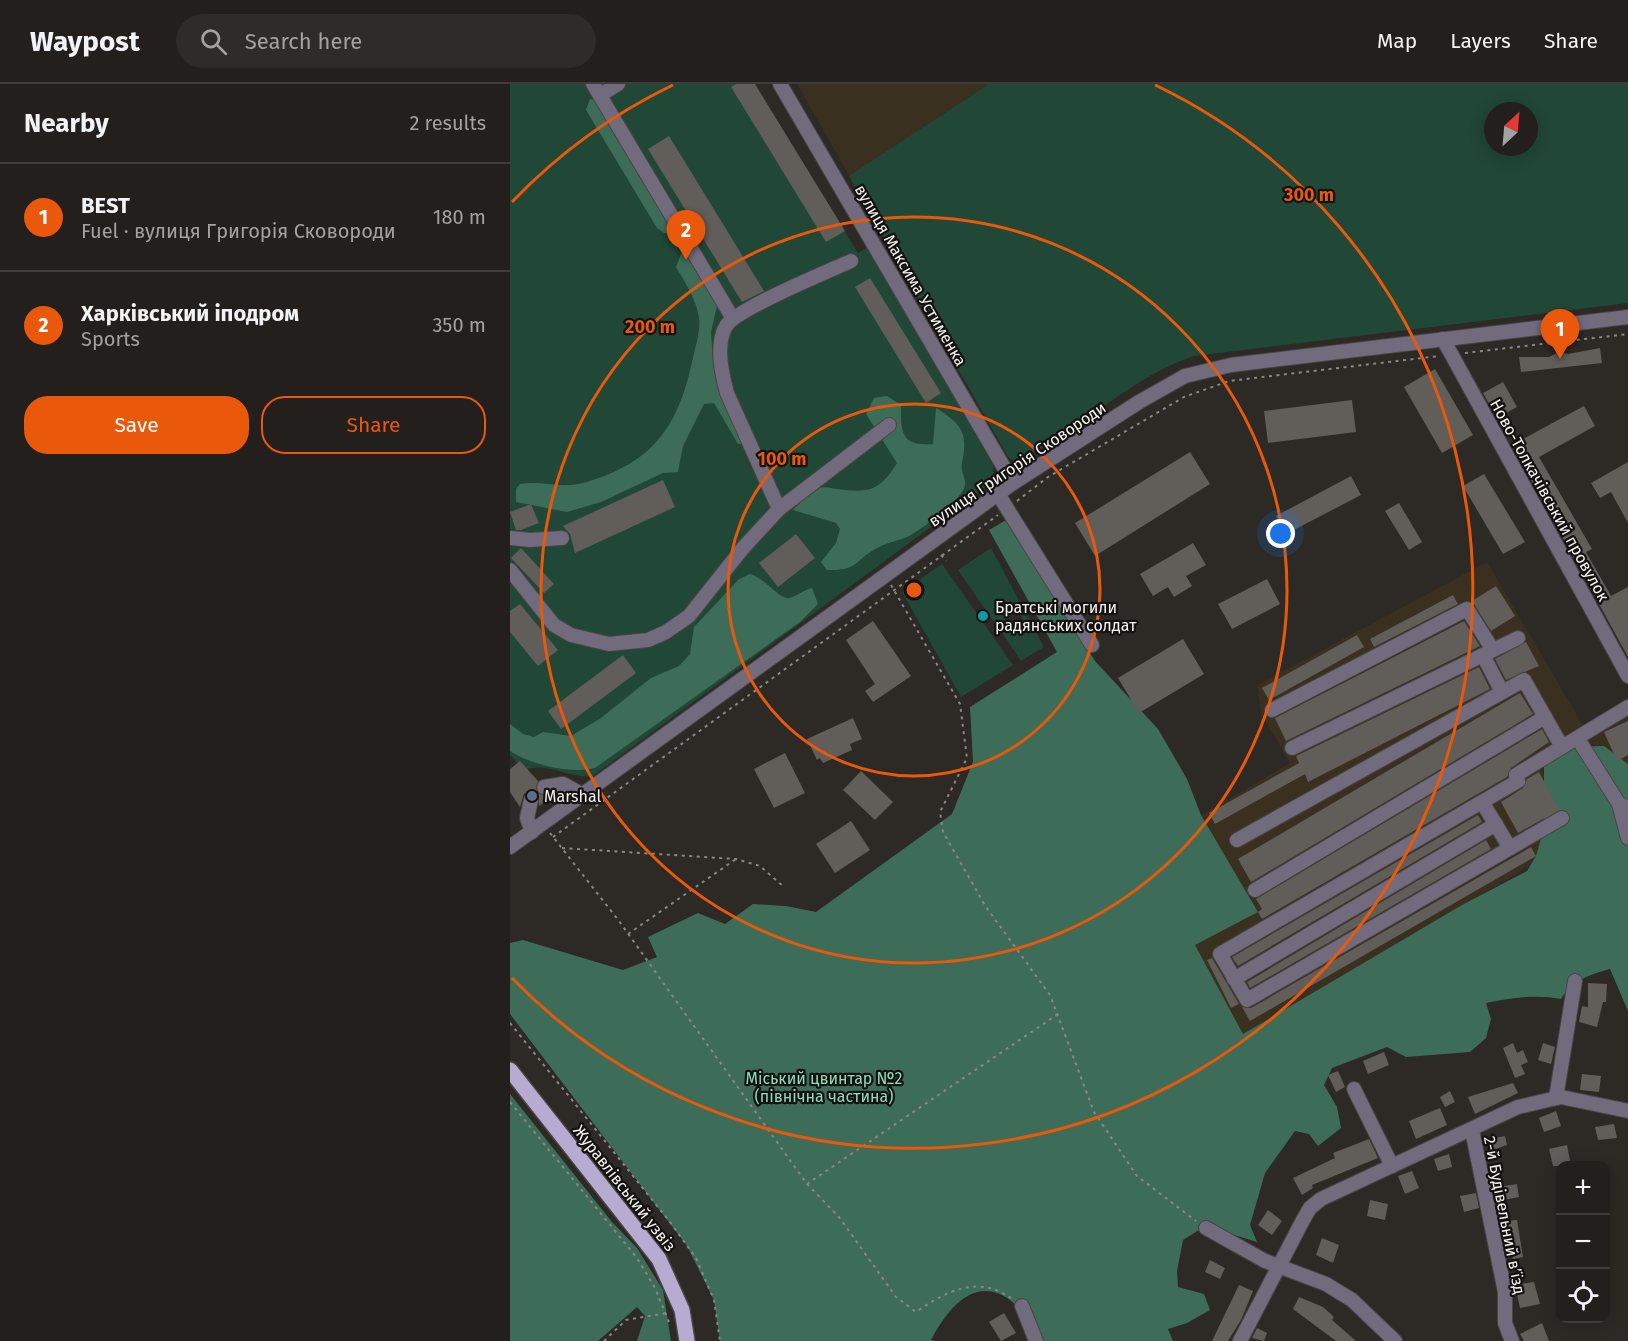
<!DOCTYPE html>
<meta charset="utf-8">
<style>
:root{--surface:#221f1c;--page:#2e2c29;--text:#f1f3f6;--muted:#a2a2a3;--line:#3f3d3b;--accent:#ea580c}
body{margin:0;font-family:"Fira Sans",sans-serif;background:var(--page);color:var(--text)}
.controls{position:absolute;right:18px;bottom:18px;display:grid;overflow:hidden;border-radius:12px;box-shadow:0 3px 15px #0003}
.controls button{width:54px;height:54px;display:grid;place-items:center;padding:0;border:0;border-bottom:2px solid var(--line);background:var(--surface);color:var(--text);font:30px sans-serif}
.compass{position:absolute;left:974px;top:18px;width:54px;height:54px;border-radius:50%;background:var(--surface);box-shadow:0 3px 15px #0003;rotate:26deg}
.you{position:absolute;left:771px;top:450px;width:21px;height:21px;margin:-15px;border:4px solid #fff;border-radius:50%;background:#1a73e8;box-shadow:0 0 0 9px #1a73e833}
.badge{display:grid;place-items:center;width:39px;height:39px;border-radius:50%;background:var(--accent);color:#fff;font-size:20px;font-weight:700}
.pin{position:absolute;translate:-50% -50px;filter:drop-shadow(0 2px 3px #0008)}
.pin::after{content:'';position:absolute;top:32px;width:21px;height:18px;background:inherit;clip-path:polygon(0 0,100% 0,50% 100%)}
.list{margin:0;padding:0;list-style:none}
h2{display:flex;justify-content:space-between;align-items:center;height:78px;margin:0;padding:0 24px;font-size:26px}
h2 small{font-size:20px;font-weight:400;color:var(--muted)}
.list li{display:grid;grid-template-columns:39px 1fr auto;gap:18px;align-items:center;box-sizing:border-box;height:108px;padding:0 24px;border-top:2px solid var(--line)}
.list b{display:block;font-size:22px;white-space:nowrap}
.list p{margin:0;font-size:20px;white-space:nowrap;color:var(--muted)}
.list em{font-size:20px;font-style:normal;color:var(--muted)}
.actions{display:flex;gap:12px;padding:18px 24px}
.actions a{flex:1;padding:14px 0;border:2px solid var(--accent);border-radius:24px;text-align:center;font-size:21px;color:var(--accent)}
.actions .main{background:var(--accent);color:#fff}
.icon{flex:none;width:33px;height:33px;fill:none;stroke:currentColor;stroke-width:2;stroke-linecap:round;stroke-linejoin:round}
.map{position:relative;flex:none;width:1118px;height:1257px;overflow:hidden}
header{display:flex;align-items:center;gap:36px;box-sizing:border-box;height:84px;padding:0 30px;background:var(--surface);border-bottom:2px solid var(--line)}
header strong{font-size:28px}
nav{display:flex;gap:33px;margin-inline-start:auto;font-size:21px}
.search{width:420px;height:54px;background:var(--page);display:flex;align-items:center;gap:15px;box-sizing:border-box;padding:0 21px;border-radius:33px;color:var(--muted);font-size:22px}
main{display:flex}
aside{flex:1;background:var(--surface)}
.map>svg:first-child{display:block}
.industrial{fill:#3a3020}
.green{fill:#214736;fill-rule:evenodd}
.forest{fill:#3d6d58}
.building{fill:#615d59}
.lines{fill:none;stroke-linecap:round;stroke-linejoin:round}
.minor-casing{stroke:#494542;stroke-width:16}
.major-casing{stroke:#494542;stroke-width:18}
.path{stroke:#8a8784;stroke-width:2;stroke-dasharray:3 4.5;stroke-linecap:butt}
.minor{stroke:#716b7d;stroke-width:14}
.major{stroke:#b8abd1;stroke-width:15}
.ring{fill:none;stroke:#e8590c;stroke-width:3}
.culture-dot{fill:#0f9aa8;stroke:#141210;stroke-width:2}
.service-dot{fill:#5c6f8a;stroke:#141210;stroke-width:2}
.labels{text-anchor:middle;stroke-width:4.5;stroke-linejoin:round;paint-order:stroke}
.street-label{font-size:16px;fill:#f6f3f1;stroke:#141210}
.poi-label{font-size:16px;fill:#f6f3f1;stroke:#141210;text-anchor:start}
.park-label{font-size:16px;fill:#8fdeb9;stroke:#141210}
.centre{fill:#e8590c;stroke:#141210;stroke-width:3}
.ring-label{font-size:18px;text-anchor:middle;font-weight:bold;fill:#e8590c;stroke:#141210;stroke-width:4.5;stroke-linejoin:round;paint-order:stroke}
</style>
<header>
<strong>Waypost</strong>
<div class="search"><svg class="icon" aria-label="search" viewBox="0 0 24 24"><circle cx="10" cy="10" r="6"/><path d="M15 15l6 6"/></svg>Search here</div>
<nav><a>Map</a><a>Layers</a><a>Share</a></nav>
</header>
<main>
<aside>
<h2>Nearby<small>2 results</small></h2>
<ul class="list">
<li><span class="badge">1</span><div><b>BEST</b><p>Fuel · вулиця Григорія Сковороди</p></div><em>180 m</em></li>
<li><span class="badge">2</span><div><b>Харківський іподром</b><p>Sports</p></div><em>350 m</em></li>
</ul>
<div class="actions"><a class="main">Save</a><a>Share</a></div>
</aside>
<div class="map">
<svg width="1118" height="1257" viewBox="0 0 1118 1257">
<rect width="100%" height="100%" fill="#2d2925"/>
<!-- industrial -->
<g class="industrial">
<path d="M287 0H571L362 132Z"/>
<path d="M977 478 1075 645 1024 675 1071 752 733 950 682 863 746 825 691 731 780 679 751 629 747 601Z"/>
<path d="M1118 631V684L1076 656Z"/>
</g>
<!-- green -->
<g class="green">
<path d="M0 0H243L348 169 358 163 483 381 484 393 478 401 83 692C60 696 38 677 14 686L0 671Z"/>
<path d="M479 0H1118V219L684 272C638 287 597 321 557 348 540 359 524 371 504 377L498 373 339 92ZM983 27H1019V63H983Z"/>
<path d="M481 464 534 563 511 577 492 549 513 536 508 527 486 541 448 486Z"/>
<path d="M432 480 503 581 451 613 392 508Z"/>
</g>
<!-- forest -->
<g class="forest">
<path d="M80 15 86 16 165 143 162 149H154L147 144 76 26Z"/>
<path d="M172 168H176L204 211 207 222 201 248 203 278 235 360H228L204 319 194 320 173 362 168 388 153 389 91 418 57 428 6 418V405L10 400C34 396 49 406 77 398 143 378 168 343 182 278 185 263 191 248 189 233 186 215 175 198 166 183Z"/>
<path d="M377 312 391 321C391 347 390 363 423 360L426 324C453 341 458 349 452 379 450 388 456 393 455 401 454 414 411 446 399 452 389 457 378 458 369 463 344 476 349 487 317 486L311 478 326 459 330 445 326 439 283 426C291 418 298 409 309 404 314 402 321 404 327 405 359 409 370 407 387 379L356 330 364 314Z"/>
<path d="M498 435 585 577 648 645 677 695 691 731 748 828 685 861 733 950 952 821 1017 787 1026 772 1034 744V681L1052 663 1094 662 1118 680V927L1100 885C1079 891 1063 896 1051 915 1024 910 1002 914 976 919L981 935 976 954 960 968 896 973 877 963 822 984 814 1001 827 1023 831 1044 808 1062 799 1050 785 1047 755 1089 740 1141 747 1158 724 1151 689 1146 673 1156 667 1187 668 1203 694 1210 700 1226 677 1239 658 1245 663 1257H524C518 1246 511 1224 500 1216 464 1190 437 1226 421 1256L426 1257H210L204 1216 177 1162 0 930V859L13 856 113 886 147 873 138 853 188 829 215 840 243 820 276 822 306 828 442 730 463 678 460 623 547 568 479 446Z"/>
<path d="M240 490C254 493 270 517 280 514 289 511 293 506 302 504L308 520 290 538 85 684C60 690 22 681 0 667V640L13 650 24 653 33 648 61 652 91 634 141 594 169 582 180 570 184 543 229 495Z"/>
<path d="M0 1010 102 1138 127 1164 153 1206 161 1257H127L135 1232 127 1223 88 1257H0Z"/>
</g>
<!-- building -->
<g class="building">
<path d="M226 0H245L335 147 316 158 221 3Z"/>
<path d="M159 52 254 207 232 218 138 65Z"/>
<path d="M360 194 431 309 416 319 345 203Z"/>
<path d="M1090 264 1092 279 1011 288 1009 273H1039L1049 268 1058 270Z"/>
<path d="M925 285 963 351 932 369 894 303Z"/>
<path d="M993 298 1007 323 987 334 973 309Z"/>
<path d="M842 316 846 348 758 359 754 327Z"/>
<path d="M1074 322 1085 342 1029 373 1082 465 1076 468 1101 512 1118 503V573L1002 361Z"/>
<path d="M680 368 700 400 585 472 565 439Z"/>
<path d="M1118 378V439L1101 408 1090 414 1081 399Z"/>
<path d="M974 390 1015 458 993 470 953 402Z"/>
<path d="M841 392 851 411 776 450 766 432Z"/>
<path d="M153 396 165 423 65 469 60 450 53 442Z"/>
<path d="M889 419 912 458 899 466 875 427Z"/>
<path d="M21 420 29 439 11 446H6L0 428Z"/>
<path d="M286 450 305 474 268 503 249 479Z"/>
<path d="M683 459 696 481 676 492 682 502 664 513 658 503 643 512 630 490Z"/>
<path d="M11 464 44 500 34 509 1 474Z"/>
<path d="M757 495 770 520 722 545 708 520Z"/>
<path d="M986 502 1005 532 981 547 962 517Z"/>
<path d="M943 511 948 520 864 563 860 555Z"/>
<path d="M10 520 48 566 28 582 0 548V527Z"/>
<path d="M363 537 401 592 363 618 355 607 365 600 336 556Z"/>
<path d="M954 537 970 562 776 657 765 634Z"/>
<path d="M847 551 854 563 759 616 752 604Z"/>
<path d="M673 555 694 590 629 629 608 594Z"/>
<path d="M1016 558 1029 582 996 596 985 575Z"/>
<path d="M113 571 126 589 51 645 38 627Z"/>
<path d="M969 583 980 605 798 698 795 690 705 740 699 729 789 679 786 672Z"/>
<path d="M1010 609 1023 630 741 798 728 775Z"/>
<path d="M343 634 352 655 340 660 342 666 313 679 310 674 307 676 297 655Z"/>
<path d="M1118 637V671L1107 677 1094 648Z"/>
<path d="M1032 645 1039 658 1001 684 997 693 752 835 748 828 752 825 746 815Z"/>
<path d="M275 669 295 709 264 724 244 685Z"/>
<path d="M10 677 28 697 27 708 40 714 29 722V713L24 707 14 710 10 723 0 708V685Z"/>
<path d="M351 687 383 718 365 736 333 706Z"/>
<path d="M1029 688 1049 726 1008 749 991 718 1013 704 1017 695Z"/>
<path d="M968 731 972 738 728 882 722 873Z"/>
<path d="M341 737 360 766 325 789 306 760Z"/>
<path d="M976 756 981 765 740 904 737 898Z"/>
<path d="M1021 763 1026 772 740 937 732 923 741 924Z"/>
<path d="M702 874 729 920 721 924 697 876Z"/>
<path d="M1078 899 1097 900 1096 918H1093L1087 943 1069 938 1072 922 1078 923Z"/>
<path d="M1003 959 1007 969 1013 966 1018 978 1011 981 1015 990 1005 994 993 964Z"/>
<path d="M1033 959 1045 963 1041 980 1028 976Z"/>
<path d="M874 968 879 981 858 990 853 977Z"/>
<path d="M828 987 835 1003 826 1008 818 991Z"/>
<path d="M1072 990 1091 992 1089 1008 1070 1006Z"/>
<path d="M1003 999 1008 1009 965 1030 958 1013Z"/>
<path d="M940 1007 945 1018 935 1023 930 1013Z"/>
<path d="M930 1024 937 1041 906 1055 899 1037Z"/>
<path d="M1046 1027 1051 1042 1034 1048 1029 1034Z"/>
<path d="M1104 1040 1107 1054 1088 1056 1085 1043Z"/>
<path d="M995 1052 997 1061 983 1066 980 1055Z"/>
<path d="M859 1055 868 1074 802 1101 803 1104 792 1111 783 1094 825 1074 823 1069Z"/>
<path d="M1057 1061 1061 1082H1043L1039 1065Z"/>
<path d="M939 1070 942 1083 928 1087 924 1075Z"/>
<path d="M902 1087 909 1104 895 1110 888 1092Z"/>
<path d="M1007 1100 1009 1113 989 1117 987 1103Z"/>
<path d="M966 1109 969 1124 954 1128 950 1112Z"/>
<path d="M860 1116 878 1120 875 1136 857 1132Z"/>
<path d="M758 1126 772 1137 762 1151 748 1141Z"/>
<path d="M1007 1136 1013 1173 1003 1175 995 1137Z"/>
<path d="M812 1154 829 1161 823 1179 806 1171Z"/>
<path d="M700 1176 715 1184 710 1195 695 1188Z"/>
<path d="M1024 1198 1030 1220 1010 1224 1005 1201Z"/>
<path d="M729 1201 743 1207 731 1236 718 1257H702Z"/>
<path d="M789 1213 813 1223 824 1233 822 1236 846 1257H826L783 1225Z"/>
<path d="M494 1229 506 1249 491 1257 479 1238Z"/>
<path d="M1032 1239 1039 1257H1014L1010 1250Z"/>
<path d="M747 1244 757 1249 754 1257 742 1254Z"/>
</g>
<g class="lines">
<defs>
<g id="minor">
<path d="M83 0 222 233"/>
<path d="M270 0 503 399"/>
<path d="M90 11 108 0"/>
<path d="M933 255 1118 592"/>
<path d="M488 410 582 561"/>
<path d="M269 425 217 309C212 290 205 261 216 242 226 225 317 188 341 177"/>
<path d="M0 454 20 456 52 454"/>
<path d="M0 486 44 541 61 551 99 560 138 556 156 548 179 532 233 464 269 425 379 341"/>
<path d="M992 608 973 571 1008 554"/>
<path d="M762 626 957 525 983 566"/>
<path d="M1068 655 1109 720 1118 724"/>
<path d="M782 664 973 571"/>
<path d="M34 703 53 700 73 711"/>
<path d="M21 716 17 734 22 748"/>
<path d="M972 718 1000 764"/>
<path d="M1109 720 1118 754"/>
<path d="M1052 734 737 916 710 870 1008 697 1006 691 1052 663"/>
<path d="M727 756 1014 596 1052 663 1118 623"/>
<path d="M0 763 503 399 629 318 675 292 721 281 1118 233"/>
<path d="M745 806 1035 633"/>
<path d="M724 895 986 740"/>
<path d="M844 1005 882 1082"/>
<path d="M1046 1014 1065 897"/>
<path d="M962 1046 995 1208V1239L1002 1257"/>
<path d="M696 1144 755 1177 816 1200 842 1216 885 1257"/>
<path d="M512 1222 526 1257"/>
<path d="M730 1257 793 1136 800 1124 811 1115 1008 1023 1051 1013 1118 1027"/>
</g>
<path id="major" d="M0 986 149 1175 172 1226 177 1257"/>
</defs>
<!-- minor casing -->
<use href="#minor" class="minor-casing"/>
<!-- major casing -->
<use href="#major" class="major-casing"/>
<!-- path -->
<g class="path">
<path d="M955 269 1118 250"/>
<path d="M507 417 538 393 674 313 719 297 929 272"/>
<path d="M431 471 436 477"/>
<path d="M381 501 450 620 457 674 430 728 433 748 476 823 540 911 584 1028 627 1092 686 1137"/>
<path d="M40 749 109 837 297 1100 548 930"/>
<path d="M43 753 488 431"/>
<path d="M52 764 226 775 250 782 274 803"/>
<path d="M118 850 226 775"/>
<path d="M0 939 160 1138 186 1174 204 1216 210 1257"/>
<path d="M0 1018 127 1174 145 1204 159 1238"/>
<path d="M297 1100 329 1133 386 1213 406 1228C436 1207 469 1190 502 1215"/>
<path d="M94 1257 116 1236 157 1229"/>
</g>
<!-- minor -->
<use href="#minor" class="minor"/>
<!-- major -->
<use href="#major" class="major"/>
</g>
<!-- distance rings -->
<g class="ring">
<circle cx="404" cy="506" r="186"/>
<circle cx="404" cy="506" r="373"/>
<path d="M2 118A559 559 0 0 1 163 1M645 1A559 559 0 1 1 2 894"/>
</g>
<!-- markers -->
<circle class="culture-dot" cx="473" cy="532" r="6"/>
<circle class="service-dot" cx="22" cy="712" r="6"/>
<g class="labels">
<!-- street labels -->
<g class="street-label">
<text transform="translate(401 191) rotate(60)" y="6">вулиця Максима Устименка</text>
<text transform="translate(507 380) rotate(-34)" y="6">вулиця Григорія Сковороди</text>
<text transform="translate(1040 416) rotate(61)" y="6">Ново-Толкачівський провулок</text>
<text transform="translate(115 1104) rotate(52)" y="6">Журавлівський узвіз</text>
<text transform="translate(995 1131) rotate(79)" y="6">2-й Будівельний в’їзд</text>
</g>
<!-- poi labels -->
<g class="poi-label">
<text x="485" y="529">Братські могили<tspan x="485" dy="18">радянських солдат</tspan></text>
<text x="34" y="718">Marshal</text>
</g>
<!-- park labels -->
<g class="park-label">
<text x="314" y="1000">Міський цвинтар №2<tspan x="314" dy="18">(північна частина)</tspan></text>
</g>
</g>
<circle cx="404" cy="506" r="9" class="centre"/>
<g class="ring-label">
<text x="799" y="117">300 m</text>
<text x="140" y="249">200 m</text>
<text x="272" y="381">100 m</text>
</g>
</svg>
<div class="controls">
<button>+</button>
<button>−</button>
<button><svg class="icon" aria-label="locate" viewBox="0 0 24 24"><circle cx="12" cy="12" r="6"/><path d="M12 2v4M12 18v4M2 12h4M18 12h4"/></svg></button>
</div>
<svg class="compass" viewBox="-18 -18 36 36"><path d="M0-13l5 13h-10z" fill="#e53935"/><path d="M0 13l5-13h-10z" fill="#a2a2a3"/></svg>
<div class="you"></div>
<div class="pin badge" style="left:1050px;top:275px">1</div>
<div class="pin badge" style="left:176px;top:176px">2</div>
</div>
</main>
